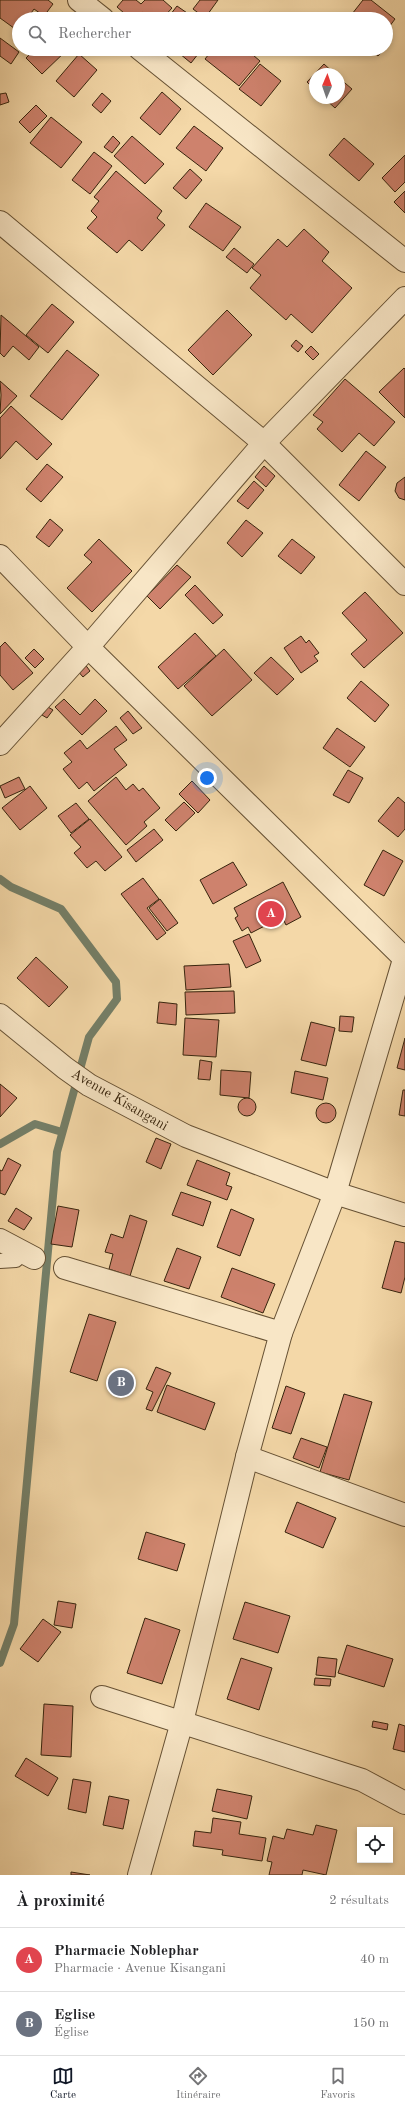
<!DOCTYPE html>
<html lang="fr">
<meta charset="utf-8">
<style>
:root{--surface:#fff;--page:#f2f2f2;--text:#202124;--muted:#757577;--line:#e0e0e0;--accent:#111827}
body{margin:0;font-family:"Old Standard TT",serif;background:var(--page);color:var(--text)}
.controls{position:absolute;right:12px;bottom:12px;display:grid;overflow:hidden;border-radius:0px;box-shadow:0 2px 6px #0003}
.controls button{width:36px;height:36px;display:grid;place-items:center;padding:0;border:0;border-bottom:1px solid var(--line);background:var(--surface);color:var(--text);font:20px sans-serif}
.compass{position:absolute;left:309px;top:68px;width:36px;height:36px;border-radius:50%;background:var(--surface);box-shadow:0 2px 6px #0003;rotate:2deg}
.you{position:absolute;left:207px;top:778px;width:14px;height:14px;margin:-10px;border:3px solid #fff;border-radius:50%;background:#1a73e8;box-shadow:0 0 0 6px #1a73e833}
.badge{display:grid;place-items:center;width:26px;height:26px;border-radius:50%;background:var(--accent);color:#fff;font-size:13px;font-weight:700}
.pin{position:absolute;translate:-50% -50%;border:2px solid #fff;box-shadow:0 1px 4px #0006}
.list{margin:0;padding:0;list-style:none}
h2{display:flex;justify-content:space-between;align-items:center;height:52px;margin:0;padding:0 16px;font-size:17px}
h2 small{font-size:13px;font-weight:400;color:var(--muted)}
.list li{display:grid;grid-template-columns:26px 1fr auto;gap:12px;align-items:center;box-sizing:border-box;height:64px;padding:0 16px;border-top:1px solid var(--line)}
.list b{display:block;font-size:15px;white-space:nowrap}
.list p{margin:0;font-size:13px;white-space:nowrap;color:var(--muted)}
.list em{font-size:13px;font-style:normal;color:var(--muted)}
.icon{flex:none;width:22px;height:22px;fill:none;stroke:currentColor;stroke-width:2;stroke-linecap:round;stroke-linejoin:round}
.map{position:relative;flex:none;width:405px;height:1875px;overflow:hidden}
.search{position:absolute;background:var(--surface);box-shadow:0 2px 6px #0003;left:12px;right:12px;top:12px;height:44px;display:flex;align-items:center;gap:10px;box-sizing:border-box;padding:0 14px;border-radius:22px;color:var(--muted);font-size:15px}
.sheet{height:180px;background:var(--surface)}
nav{display:flex;justify-content:space-around;align-items:center;box-sizing:border-box;height:56px;border-top:1px solid var(--line);background:var(--surface);font-size:11px;color:var(--muted)}
nav a{display:grid;justify-items:center;gap:2px}
nav .on{color:var(--accent)}
.map>svg:first-child{display:block}
.lines{fill:none;stroke-linecap:round;stroke-linejoin:round}
.stream{stroke:#747f68;stroke-width:8}
.building{fill:#ce826d;stroke:#37240d}
.service-casing{stroke:#665134;stroke-width:16}
.minor-casing{stroke:#665134;stroke-width:24}
.service{stroke:#f8e6c6;stroke-width:14}
.minor{stroke:#f8e6c6;stroke-width:22}
.labels{text-anchor:middle;stroke-width:3;stroke-linejoin:round;paint-order:stroke}
.street-label{font-size:14px;fill:#37240d;stroke:#f8e6c6}
</style>
<div class="map">
<svg width="405" height="1875" viewBox="0 0 405 1875">
<rect width="100%" height="100%" fill="#f4d8a8"/>
<filter id="stains"><feTurbulence type="fractalNoise" baseFrequency=".005" numOctaves="4"/><feColorMatrix values="0 0 0 0 .2 0 0 0 0 .09 0 0 0 0 .02 0 0 0 .5 -.17"/></filter>
<radialGradient id="worn" r=".72"><stop offset=".6" stop-color="#630" stop-opacity="0"/><stop offset="1" stop-color="#630" stop-opacity=".3"/></radialGradient>
<g class="lines">
<!-- stream -->
<g class="stream">
<path d="M0 879 11 887 61 909 116 982 117 999 89 1037 57 1152 14 1624 0 1663"/>
<path d="M0 1144 35 1124 62 1132"/>
</g>
</g>
<!-- building -->
<g class="building">
<path d="M0 0H48L53 4 44 16 34 9 27 19H19L18 31 0 18Z"/>
<path d="M123 0H136L141 4 145 0H163L172 8 162 19H150L142 12 135 19H131L117 7Z"/>
<path d="M200 0H218L205 18 193 9Z"/>
<path d="M363 0H371L395 19 386 31V19H358L352 14Z"/>
<path d="M177 6 190 15 187 19H167Z"/>
<path d="M0 38 19 52 11 64 0 56Z"/>
<path d="M35 49H68L42 74 26 58Z"/>
<path d="M174 49H202L191 63Z"/>
<path d="M213 49H246L260 61 239 86 205 59Z"/>
<path d="M370 49H385L378 56Z"/>
<path d="M79 54 97 70 74 97 56 81Z"/>
<path d="M260 64 281 81 261 106 239 89Z"/>
<path d="M324 64 335 74H315V90L307 82Z"/>
<path d="M339 78 352 89 335 108 324 98H339Z"/>
<path d="M162 92 181 109 160 135 140 118Z"/>
<path d="M6 93 9 102 0 105V94Z"/>
<path d="M102 93 111 101 101 113 92 105Z"/>
<path d="M36 105 47 116 30 133 19 122Z"/>
<path d="M51 117 82 142 61 168 30 143Z"/>
<path d="M194 126 223 148 206 171 176 148Z"/>
<path d="M113 136 120 143 112 153 104 147Z"/>
<path d="M132 136 164 164 145 184 114 156Z"/>
<path d="M344 138 374 164 359 181 329 155Z"/>
<path d="M94 152 112 166 90 194 72 180Z"/>
<path d="M405 155V182L395 192 382 178Z"/>
<path d="M190 169 202 180 186 199 173 188Z"/>
<path d="M116 171 162 211 157 218 165 225 142 251 129 240 117 253 87 228 97 217 91 211 99 201 94 197Z"/>
<path d="M405 191V213L394 202Z"/>
<path d="M206 203 241 227 223 251 189 227Z"/>
<path d="M304 229 329 252 322 261 352 288 312 333 291 314 286 320 250 288 261 275 252 268 278 239 287 247Z"/>
<path d="M234 248 254 264 247 273 226 257Z"/>
<path d="M52 304 74 322 48 353 26 335Z"/>
<path d="M227 310 252 335 213 375 188 350Z"/>
<path d="M1 315 39 347 29 360 13 346 4 357 0 353Z"/>
<path d="M296 340 303 346 298 352 291 346Z"/>
<path d="M311 346 319 354 313 360 305 352Z"/>
<path d="M67 350 99 375 62 420 30 396Z"/>
<path d="M404 368 405 369V418L379 392Z"/>
<path d="M345 379 395 422 374 446 359 433 342 452 317 429 323 422 313 415Z"/>
<path d="M0 381 17 396 0 414 1 395Z"/>
<path d="M11 406 52 444 37 460 16 441 0 459V418Z"/>
<path d="M366 451 386 467 359 501 339 485Z"/>
<path d="M47 464 63 477 41 502 26 489Z"/>
<path d="M264 466 275 476 266 487 255 477Z"/>
<path d="M405 477V500L399 498 395 491 397 483Z"/>
<path d="M254 481 264 490 248 509 237 501Z"/>
<path d="M50 519 63 530 49 547 36 537Z"/>
<path d="M246 520 263 533 242 557 227 543Z"/>
<path d="M99 539 132 571 92 612 67 588 92 562 84 555Z"/>
<path d="M292 539 315 557 301 574 278 556Z"/>
<path d="M177 565 191 577 160 609 147 596Z"/>
<path d="M195 585 223 615 213 624 185 595Z"/>
<path d="M365 592 403 633 364 668 351 654 367 640 342 613Z"/>
<path d="M195 633 216 656 178 689 158 667Z"/>
<path d="M301 636 306 643 309 640 319 653 314 656 318 661 301 673 284 648Z"/>
<path d="M5 642 33 673 13 690 0 675V647Z"/>
<path d="M34 649 44 659 35 668 25 658Z"/>
<path d="M224 649 252 680 212 716 184 686Z"/>
<path d="M271 657 294 679 277 695 254 673Z"/>
<path d="M84 663 90 671 83 677 76 669Z"/>
<path d="M361 681 389 705 375 722 347 698Z"/>
<path d="M64 699 80 715 95 699 107 711 82 735 55 707Z"/>
<path d="M48 707 53 710 47 718 42 715Z"/>
<path d="M128 711 142 728 133 734 120 718Z"/>
<path d="M116 726 127 740 114 749 127 765 94 791 87 782 79 789 63 769 72 762 64 753 80 740 87 749Z"/>
<path d="M337 728 365 747 350 767 323 748Z"/>
<path d="M348 770 363 778 349 803 333 795Z"/>
<path d="M19 777 25 789 5 798 0 786Z"/>
<path d="M116 777 126 790 133 784 139 791 143 788 160 808 144 822 147 826 126 845 88 801Z"/>
<path d="M192 781 210 800 198 813 179 794Z"/>
<path d="M30 786 47 808 20 830 2 808Z"/>
<path d="M398 797 405 803V829L398 837 378 821Z"/>
<path d="M184 802 195 813 176 831 165 820Z"/>
<path d="M76 803 89 819 71 833 58 816Z"/>
<path d="M90 819 122 857 105 871 96 861 87 868 74 853 81 847 70 835Z"/>
<path d="M154 829 163 840 136 862 127 850Z"/>
<path d="M383 850 403 861 384 896 364 885Z"/>
<path d="M233 862 247 885 213 904 200 880Z"/>
<path d="M143 878 159 899 147 908 166 933 157 940 121 894Z"/>
<path d="M283 882 301 917 286 925 282 917 251 933 248 927 242 931 235 918 238 916 234 908Z"/>
<path d="M160 899 178 923 167 931 149 908Z"/>
<path d="M249 934 261 961 246 968 233 941Z"/>
<path d="M36 957 68 987 49 1007 17 978Z"/>
<path d="M229 964 231 987 186 990 184 966Z"/>
<path d="M234 991 235 1013 186 1015 185 992Z"/>
<path d="M159 1002 177 1004 176 1025 157 1023Z"/>
<path d="M340 1016 354 1017 352 1032 339 1031Z"/>
<path d="M185 1018 219 1020 216 1057 183 1055Z"/>
<path d="M311 1022 335 1028 326 1066 301 1060Z"/>
<path d="M405 1038V1070L397 1068Z"/>
<path d="M200 1060 212 1062 210 1080 198 1079Z"/>
<path d="M221 1070 251 1072 249 1098 220 1095Z"/>
<path d="M295 1071 328 1078 323 1100 291 1093Z"/>
<path d="M0 1084 17 1098 0 1117Z"/>
<path d="M403 1090H405V1116L399 1115Z"/>
<circle cx="247" cy="1107" r="9"/>
<circle cx="326" cy="1113" r="10"/>
<path d="M156 1138 171 1144 161 1169 146 1162Z"/>
<path d="M8 1158 21 1165 5 1195 0 1193V1170L2 1171Z"/>
<path d="M197 1160 230 1173 226 1185 232 1187 227 1200 187 1185Z"/>
<path d="M181 1192 211 1202 203 1226 172 1215Z"/>
<path d="M58 1206 79 1210 72 1247 51 1244Z"/>
<path d="M16 1208 32 1218 24 1230 8 1221Z"/>
<path d="M231 1209 254 1219 240 1256 217 1247Z"/>
<path d="M130 1215 147 1221 130 1276 109 1269 113 1254 105 1252 111 1234 123 1238Z"/>
<path d="M395 1241 405 1243V1277L401 1293 382 1288Z"/>
<path d="M177 1248 201 1257 189 1289 164 1281Z"/>
<path d="M232 1268 275 1284 263 1313 221 1297Z"/>
<path d="M89 1314 116 1322 97 1381 70 1372Z"/>
<path d="M156 1367 171 1373 152 1411 146 1409 153 1392 146 1389Z"/>
<path d="M167 1385 215 1403 205 1430 157 1412Z"/>
<path d="M286 1386 305 1393 291 1434 272 1428Z"/>
<path d="M344 1394 372 1402 349 1480 320 1472Z"/>
<path d="M301 1438 327 1447 319 1468 293 1458Z"/>
<path d="M297 1502 336 1518 323 1548 285 1532Z"/>
<path d="M146 1532 185 1544 177 1571 138 1559Z"/>
<path d="M58 1601 76 1604 72 1628 54 1625Z"/>
<path d="M245 1602 290 1616 278 1653 233 1639Z"/>
<path d="M145 1618 180 1630 162 1684 127 1673Z"/>
<path d="M43 1619 61 1632 38 1662 20 1649Z"/>
<path d="M347 1645 393 1659 384 1687 338 1673Z"/>
<path d="M318 1657 337 1659 335 1677 316 1675Z"/>
<path d="M241 1658 272 1668 259 1710 227 1699Z"/>
<path d="M315 1678 331 1679 330 1686 314 1685Z"/>
<path d="M44 1704 73 1706 71 1757 41 1755Z"/>
<path d="M373 1721 388 1724 387 1730 372 1727Z"/>
<path d="M399 1724 405 1726V1752L393 1749Z"/>
<path d="M26 1758 58 1778 48 1796 15 1776Z"/>
<path d="M73 1779 91 1782 86 1813 68 1809Z"/>
<path d="M217 1789 252 1796 247 1819 212 1811Z"/>
<path d="M109 1796 129 1800 123 1829 103 1825Z"/>
<path d="M213 1818 241 1822 239 1834 266 1838 262 1861 222 1855 223 1850 193 1846 195 1831 211 1833Z"/>
<path d="M316 1825 337 1830 326 1875 303 1870 302 1875H269L272 1862 267 1861 273 1836 284 1839 287 1829 313 1835Z"/>
<path d="M71 1872 90 1875H71Z"/>
</g>
<g class="lines">
<defs>
<path id="service" d="M0 1261 16 1260 23 1252"/>
<g id="minor">
<path d="M79 0 103 19"/>
<path d="M140 49 405 261"/>
<path d="M0 222 264 443 405 584"/>
<path d="M0 556 88 647 405 959"/>
<path d="M0 744 88 647 264 443 405 298"/>
<path d="M0 1015 65 1068 89 1085 186 1136 335 1193 405 1215"/>
<path d="M0 1240 34 1258"/>
<path d="M65 1268 281 1333"/>
<path d="M247 1457 405 1515"/>
<path d="M102 1697 362 1780 405 1803"/>
<path d="M139 1875 182 1722 247 1457 281 1333 335 1193 405 956"/>
</g>
</defs>
<!-- service casing -->
<use href="#service" class="service-casing"/>
<!-- minor casing -->
<use href="#minor" class="minor-casing"/>
<!-- service -->
<use href="#service" class="service"/>
<!-- minor -->
<use href="#minor" class="minor"/>
</g>
<g class="labels">
<!-- street labels -->
<g class="street-label">
<text transform="translate(120 1099) rotate(30)" y="5">Avenue Kisangani</text>
</g>
</g>
<rect width="100%" height="100%" filter="url(#stains)"/>
<rect width="100%" height="100%" fill="url(#worn)"/>
</svg>
<div class="controls">
<button><svg class="icon" aria-label="locate" viewBox="0 0 24 24"><circle cx="12" cy="12" r="6"/><path d="M12 2v4M12 18v4M2 12h4M18 12h4"/></svg></button>
</div>
<svg class="compass" viewBox="-18 -18 36 36"><path d="M0-13l5 13h-10z" fill="#e53935"/><path d="M0 13l5-13h-10z" fill="#757577"/></svg>
<div class="you"></div>
<div class="pin badge" style="left:271px;top:914px;background:#e0444e">A</div>
<div class="pin badge" style="left:121px;top:1383px;background:#6b7280">B</div>
<div class="search"><svg class="icon" aria-label="search" viewBox="0 0 24 24"><circle cx="10" cy="10" r="6"/><path d="M15 15l6 6"/></svg>Rechercher</div>
</div>
<section class="sheet">
<h2>À proximité<small>2 résultats</small></h2>
<ul class="list">
<li><span class="badge" style="background:#e0444e">A</span><div><b>Pharmacie Noblephar</b><p>Pharmacie · Avenue Kisangani</p></div><em>40 m</em></li>
<li><span class="badge" style="background:#6b7280">B</span><div><b>Eglise</b><p>Église</p></div><em>150 m</em></li>
</ul>
</section>
<nav>
<a class="on"><svg class="icon" aria-label="map" viewBox="0 0 24 24"><path d="M3 6l6-2 6 2 6-2v14l-6 2-6-2-6 2zM9 4v14M15 6v14"/></svg>Carte</a>
<a><svg class="icon" aria-label="directions" viewBox="0 0 24 24"><path d="M12 3l9 9-9 9-9-9zM9 14v-3h6M13 9l2 2-2 2"/></svg>Itinéraire</a>
<a><svg class="icon" aria-label="saved" viewBox="0 0 24 24"><path d="M7 4h10v16l-5-4-5 4z"/></svg>Favoris</a>
</nav>
